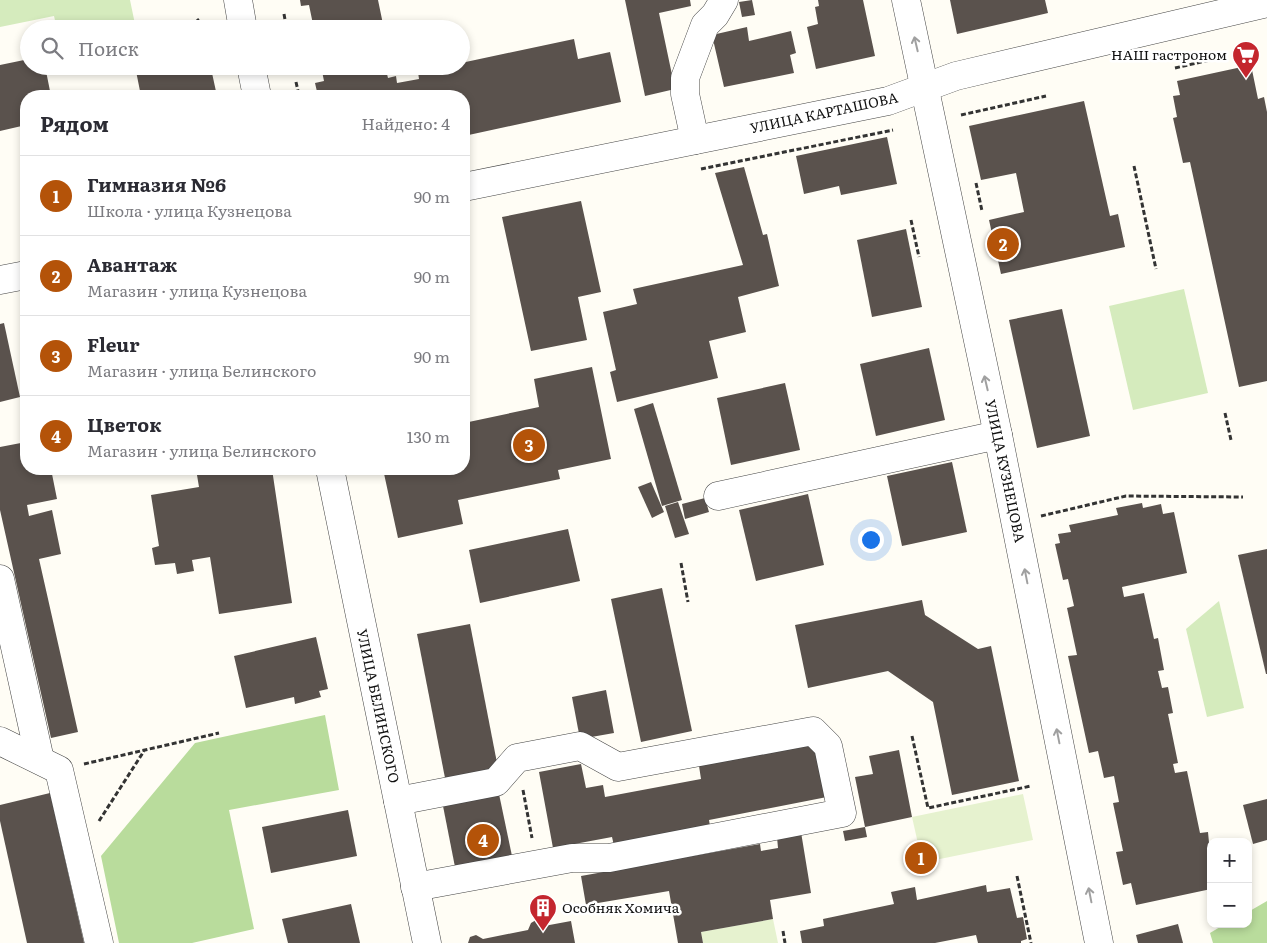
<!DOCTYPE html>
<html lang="ru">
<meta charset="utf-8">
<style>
:root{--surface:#fff;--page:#f7f7f7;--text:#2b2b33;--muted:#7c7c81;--line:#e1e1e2;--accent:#b45309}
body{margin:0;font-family:Literata,serif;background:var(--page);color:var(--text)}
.controls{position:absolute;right:15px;bottom:15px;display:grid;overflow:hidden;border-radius:10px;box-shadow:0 2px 8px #0003}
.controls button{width:45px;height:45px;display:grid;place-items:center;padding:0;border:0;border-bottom:1px solid var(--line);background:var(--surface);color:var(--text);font:25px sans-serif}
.you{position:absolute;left:870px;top:539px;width:18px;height:18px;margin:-12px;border:4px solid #fff;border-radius:50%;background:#1a73e8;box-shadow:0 0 0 8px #1a73e833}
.badge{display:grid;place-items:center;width:32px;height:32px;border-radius:50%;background:var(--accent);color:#fff;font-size:16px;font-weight:700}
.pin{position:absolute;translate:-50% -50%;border:2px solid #fff;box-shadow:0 1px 5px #0006}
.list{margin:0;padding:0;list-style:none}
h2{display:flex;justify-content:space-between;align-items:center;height:65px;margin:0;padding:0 20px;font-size:21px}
h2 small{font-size:16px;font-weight:400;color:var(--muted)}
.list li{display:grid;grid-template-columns:32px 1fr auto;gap:15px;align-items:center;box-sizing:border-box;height:80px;padding:0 20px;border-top:1px solid var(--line)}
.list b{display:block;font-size:19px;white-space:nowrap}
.list p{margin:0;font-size:16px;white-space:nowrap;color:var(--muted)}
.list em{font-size:16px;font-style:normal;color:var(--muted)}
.icon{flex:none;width:28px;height:28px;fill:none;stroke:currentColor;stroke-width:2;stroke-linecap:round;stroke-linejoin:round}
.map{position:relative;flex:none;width:1267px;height:943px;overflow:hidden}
.search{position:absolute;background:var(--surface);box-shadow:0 2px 8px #0003;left:20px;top:20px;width:450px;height:55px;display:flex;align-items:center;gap:12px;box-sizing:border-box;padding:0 18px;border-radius:28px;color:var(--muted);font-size:19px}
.panel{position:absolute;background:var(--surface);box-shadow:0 2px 8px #0003;left:20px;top:90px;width:450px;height:385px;border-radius:20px}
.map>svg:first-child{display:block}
.green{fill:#d5ebbd}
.forest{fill:#b9dc9c}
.pitch{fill:#e6f2cf}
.building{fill:#5a524d}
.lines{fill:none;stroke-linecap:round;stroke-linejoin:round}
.minor-casing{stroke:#444;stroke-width:29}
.path{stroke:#333;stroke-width:3;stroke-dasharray:5 2.5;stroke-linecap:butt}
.minor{stroke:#fff;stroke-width:28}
.oneway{stroke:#a0a0a0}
.labels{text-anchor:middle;stroke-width:5;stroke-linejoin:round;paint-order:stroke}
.poi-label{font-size:14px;fill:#111;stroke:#fff;text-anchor:end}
.street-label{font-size:14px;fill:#111;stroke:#fff}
</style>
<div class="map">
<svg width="1267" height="943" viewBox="0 0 1267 943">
<rect width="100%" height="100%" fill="#fffdf5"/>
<!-- green -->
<g class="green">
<path d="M0 0H130L136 29H57L54 16 0 27Z"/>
<path d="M1184 289 1208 393 1133 410 1109 306Z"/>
<path d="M1219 601 1244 708 1207 717 1186 629Z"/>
</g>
<!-- forest -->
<g class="forest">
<path d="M325 715 339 790 229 810 254 929 192 943H119L101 856 195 743Z"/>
<path d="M1267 901V943H1213L1210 933 1225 924H1248V912Z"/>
</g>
<!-- pitch -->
<g class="pitch">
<path d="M1023 794 1033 840 935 860 919 848 912 817Z"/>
<path d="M773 919 778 943H703L701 932Z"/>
</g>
<!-- building -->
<g class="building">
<path d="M300 0H378L384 29H314L309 5 301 6Z"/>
<path d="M625 0H690L691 6 659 13 675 89 645 96Z"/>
<path d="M752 0 755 15 742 17 739 2Z"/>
<path d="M818 0H863L875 56 816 69 807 27 818 24 815 7 819 6Z"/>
<path d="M950 0H1045L1048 13 957 34Z"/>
<path d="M747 27 749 41 791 31 796 53 790 55 794 73 724 87 712 35Z"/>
<path d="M574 39 578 59 610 52 621 102 464 136V96H318L315 83 324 81 321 66H385L388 78 396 76 397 83 419 79 418 72 447 66H461V63Z"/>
<path d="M29 59V66H45L51 96H26V125L0 131V65Z"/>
<path d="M1251 65 1258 99 1264 97 1267 112V381L1239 387 1190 162 1183 163 1173 118 1177 117 1173 96 1180 95 1177 81Z"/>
<path d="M135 66H204L205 74 212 73 217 96H141Z"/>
<path d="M1084 101 1110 216 1118 214 1125 247 1001 274 989 220 1024 212 1016 173 981 180 969 126Z"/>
<path d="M887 137 897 184 841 195 839 186 804 194 796 156Z"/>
<path d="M744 167 763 235 767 234 779 286 738 297 746 332 709 341 718 378 617 402 610 372 616 370 603 312 637 304 633 289 743 265 715 173Z"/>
<path d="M581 201 601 292 578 297 587 340 531 351 502 217Z"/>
<path d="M906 229 922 307 872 317 857 240Z"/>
<path d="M1062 309 1090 436 1037 448 1009 320Z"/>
<path d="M4 323 20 397 0 402V324Z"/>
<path d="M929 348 945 420 876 436 860 364Z"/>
<path d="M592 367 611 459 558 470 560 479 458 500 463 524 398 538 383 469H464V423L539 407 534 379Z"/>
<path d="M785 383 800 450 731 465 717 398Z"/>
<path d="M653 403 682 500 662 506 634 409Z"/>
<path d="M26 442V469H51L57 499 27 505 29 516 52 510 61 554 39 559 78 732 51 738 0 510V447Z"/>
<path d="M952 462 967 532 902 546 887 476Z"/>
<path d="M196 469H272L292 603 219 614 210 557 192 560 194 571 177 574 175 563 155 565 152 548 159 546 151 495 199 487Z"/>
<path d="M651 482 664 512 652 518 638 487Z"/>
<path d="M808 494 824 565 756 581 739 510Z"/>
<path d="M705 498 709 512 685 519 682 504Z"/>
<path d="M678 502 689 534 675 538 665 506Z"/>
<path d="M1142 503 1143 508 1161 504 1163 514 1174 512 1187 573 1122 587 1124 597 1144 593 1154 639 1158 638 1164 670 1158 671 1162 688 1168 687 1173 713 1168 714 1178 763 1173 764 1175 773 1187 771 1200 833 1208 832 1211 864 1207 865 1211 889 1136 905 1131 883 1123 885 1116 852 1123 851 1113 803 1119 802 1114 776 1104 778 1098 751 1089 753 1068 656 1077 655 1067 608 1074 606 1068 579 1063 580 1055 544 1060 543 1058 534 1071 532 1069 525 1118 515 1116 508Z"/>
<path d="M568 529 580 581 480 603 469 550Z"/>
<path d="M1267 549V674H1266L1238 555Z"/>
<path d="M662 588 692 731 641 742 611 599Z"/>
<path d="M922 600 925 615 978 649 991 646 1019 781 952 795 933 702 888 671 808 688 795 625Z"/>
<path d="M470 624 498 768 445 778 417 634Z"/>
<path d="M316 637 328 689 319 691 321 697 295 704 294 697 246 708 234 656Z"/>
<path d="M606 690 614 733 580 739 572 697Z"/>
<path d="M817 744 827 797 709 820 711 832 615 850 612 837 553 848 539 772 581 764 586 788 603 785 605 797 701 779 699 766Z"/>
<path d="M899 750 912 817 865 827 855 777 873 774 869 756Z"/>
<path d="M50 793 84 943H27L0 821V805Z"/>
<path d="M499 794 512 856 455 867 443 806Z"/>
<path d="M1267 799V840L1253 844 1243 805Z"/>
<path d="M348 810 357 856 271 873 262 827Z"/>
<path d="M865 827 867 837 845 841 843 831Z"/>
<path d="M801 832 811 893 770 900 773 919 701 932 703 943H678L669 891 586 905 581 876 760 844 761 851 778 848 777 837Z"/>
<path d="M986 885 987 892 1010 888 1017 918 1023 917 1027 939 1021 941V943H978L976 935 935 943H802L800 931 824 926 823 919 894 904 891 892 915 887 917 900Z"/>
<path d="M351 904 360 943H288L282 919Z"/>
<path d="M536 920 544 926 571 921 575 943H468L470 937 476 935 483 939 528 930 531 923Z"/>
<path d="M1178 924 1183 943H1138L1136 935Z"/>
</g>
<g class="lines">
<defs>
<g id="minor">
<path d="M238 0 243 29"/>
<path d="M906 0 998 435 1099 943"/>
<path d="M251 66 257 96"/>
<path d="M695 140 685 94V78L705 25 715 15 724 0"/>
<path d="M464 187 888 101 956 76 1267 3"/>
<path d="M0 280 26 275"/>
<path d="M330 469 427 943"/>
<path d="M718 496 998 435"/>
<path d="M0 579 40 760"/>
<path d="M0 741 59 770 99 943"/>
<path d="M398 801 496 782 517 758 580 746 618 767 813 731 828 746 842 813 609 858H572L415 887"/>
</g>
</defs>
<!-- minor casing -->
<use href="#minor" class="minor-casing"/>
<!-- path -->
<g class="path">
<path d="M284 14 286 25"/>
<path d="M197 19 205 29"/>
<path d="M293 66 294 68"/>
<path d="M1175 68 1210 60"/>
<path d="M296 82 298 91"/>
<path d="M961 115 1046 96"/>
<path d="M1134 166 1156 269"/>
<path d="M701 169 893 130"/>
<path d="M976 183 982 211"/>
<path d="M911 220 919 257"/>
<path d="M1225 413 1231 440"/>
<path d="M1041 516 1126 496 1243 497"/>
<path d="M681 563 688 602"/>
<path d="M912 736 928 808 1031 786"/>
<path d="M84 764 219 733"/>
<path d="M523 790 532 838"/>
<path d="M99 821 144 751"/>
<path d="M1017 876 1031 943"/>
<path d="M783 931 785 943"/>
</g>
<!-- minor -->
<use href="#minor" class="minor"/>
</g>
<!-- one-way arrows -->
<defs><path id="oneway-shaft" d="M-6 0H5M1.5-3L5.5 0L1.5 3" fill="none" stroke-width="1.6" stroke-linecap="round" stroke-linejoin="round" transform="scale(1.25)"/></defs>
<g class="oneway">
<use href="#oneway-shaft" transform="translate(916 44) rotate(-103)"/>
<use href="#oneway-shaft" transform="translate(986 383) rotate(-103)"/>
<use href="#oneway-shaft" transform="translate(1026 576) rotate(-101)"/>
<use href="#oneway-shaft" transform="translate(1058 736) rotate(-101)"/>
<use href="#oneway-shaft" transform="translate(1090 895) rotate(-101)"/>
</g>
<!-- icons -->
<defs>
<symbol id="supermarket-pin" viewBox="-11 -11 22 30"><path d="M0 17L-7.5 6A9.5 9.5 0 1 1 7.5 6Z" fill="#c4262e" stroke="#fff"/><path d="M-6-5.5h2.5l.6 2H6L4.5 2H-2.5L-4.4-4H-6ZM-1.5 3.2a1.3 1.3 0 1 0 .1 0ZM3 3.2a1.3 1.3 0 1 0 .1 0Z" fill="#fff"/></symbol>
<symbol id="building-pin" viewBox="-11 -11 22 30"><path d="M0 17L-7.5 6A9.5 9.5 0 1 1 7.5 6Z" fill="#c4262e" stroke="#fff"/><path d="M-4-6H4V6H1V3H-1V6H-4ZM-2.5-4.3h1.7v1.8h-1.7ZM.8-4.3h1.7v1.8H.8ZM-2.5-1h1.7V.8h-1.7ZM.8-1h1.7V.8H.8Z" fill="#fff"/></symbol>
</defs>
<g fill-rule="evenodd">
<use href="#supermarket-pin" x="1230" y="39" width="32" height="43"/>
<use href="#building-pin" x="527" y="892" width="32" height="43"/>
</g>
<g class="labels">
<!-- poi labels -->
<g class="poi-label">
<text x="1227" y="60">НАШ гастроном</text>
<text x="562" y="913" text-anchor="start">Особняк Хомича</text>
</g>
<!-- street labels -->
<g class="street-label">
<text transform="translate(824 113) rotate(-12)" y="5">УЛИЦА КАРТАШОВА</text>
<text transform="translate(1005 471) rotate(78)" y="5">УЛИЦА КУЗНЕЦОВА</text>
<text transform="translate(378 706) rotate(78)" y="5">УЛИЦА БЕЛИНСКОГО</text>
</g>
</g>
</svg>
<div class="controls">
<button>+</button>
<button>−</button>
</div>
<div class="you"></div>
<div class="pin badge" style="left:921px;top:858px">1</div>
<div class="pin badge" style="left:1003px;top:244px">2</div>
<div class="pin badge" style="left:529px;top:445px">3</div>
<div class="pin badge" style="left:483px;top:840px">4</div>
<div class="search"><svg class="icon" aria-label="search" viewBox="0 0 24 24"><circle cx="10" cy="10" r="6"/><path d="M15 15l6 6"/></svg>Поиск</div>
<section class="panel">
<h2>Рядом<small>Найдено: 4</small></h2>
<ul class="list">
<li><span class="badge">1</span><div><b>Гимназия №6</b><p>Школа · улица Кузнецова</p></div><em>90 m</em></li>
<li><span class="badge">2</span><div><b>Авантаж</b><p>Магазин · улица Кузнецова</p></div><em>90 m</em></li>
<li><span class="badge">3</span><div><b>Fleur</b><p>Магазин · улица Белинского</p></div><em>90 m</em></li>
<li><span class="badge">4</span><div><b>Цветок</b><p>Магазин · улица Белинского</p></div><em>130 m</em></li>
</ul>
</section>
</div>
